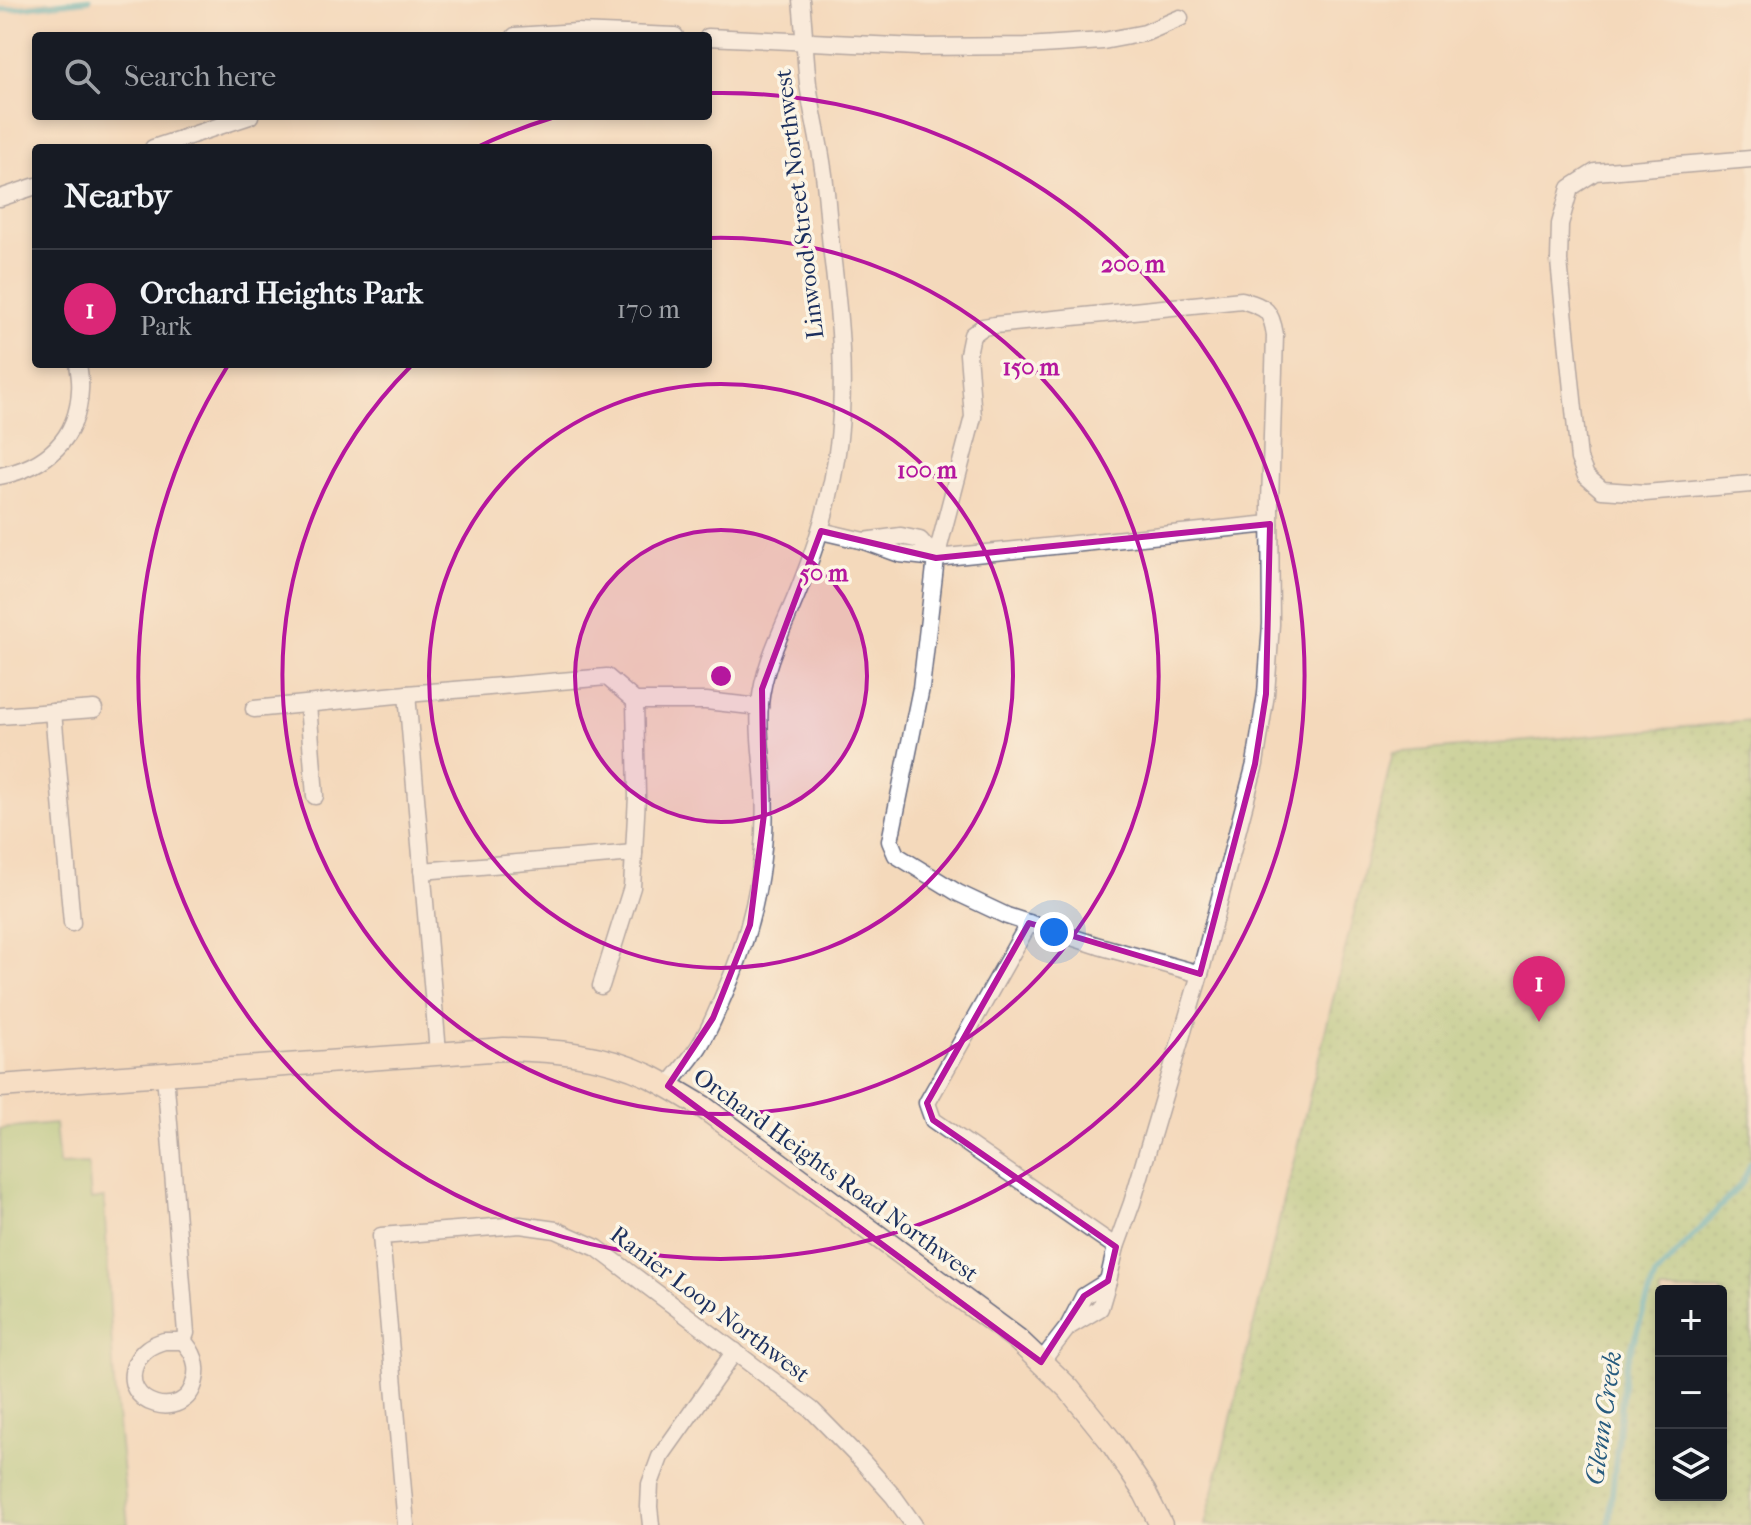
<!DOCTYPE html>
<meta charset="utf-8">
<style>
:root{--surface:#171b24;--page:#242831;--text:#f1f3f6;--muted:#9ea1a6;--line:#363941;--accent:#db2777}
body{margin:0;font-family:"IM FELL French Canon",serif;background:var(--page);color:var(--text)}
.controls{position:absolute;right:24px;bottom:24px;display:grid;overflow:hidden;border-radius:8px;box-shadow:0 4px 12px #0003}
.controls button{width:72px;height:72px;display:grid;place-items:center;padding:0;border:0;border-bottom:2px solid var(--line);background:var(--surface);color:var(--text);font:40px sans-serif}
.you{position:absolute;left:1054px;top:932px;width:28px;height:28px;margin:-20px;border:6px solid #fff;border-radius:50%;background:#1a73e8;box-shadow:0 0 0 12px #1a73e833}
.badge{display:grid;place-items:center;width:52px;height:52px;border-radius:50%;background:var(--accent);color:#fff;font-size:26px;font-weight:700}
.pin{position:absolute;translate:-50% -66px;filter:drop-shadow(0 2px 4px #0008)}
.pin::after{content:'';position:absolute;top:42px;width:28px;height:24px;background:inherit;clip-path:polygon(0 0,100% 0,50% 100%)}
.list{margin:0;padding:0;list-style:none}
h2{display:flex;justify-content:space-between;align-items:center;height:104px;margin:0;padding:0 32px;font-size:34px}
h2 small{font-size:26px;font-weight:400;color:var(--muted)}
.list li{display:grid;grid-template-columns:52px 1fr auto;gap:24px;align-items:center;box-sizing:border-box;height:120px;padding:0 32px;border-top:2px solid var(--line)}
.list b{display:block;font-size:30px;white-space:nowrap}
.list p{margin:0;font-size:26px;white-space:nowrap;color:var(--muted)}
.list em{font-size:26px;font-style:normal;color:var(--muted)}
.icon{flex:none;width:44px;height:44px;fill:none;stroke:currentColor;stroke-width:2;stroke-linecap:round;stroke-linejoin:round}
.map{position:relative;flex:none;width:1751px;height:1525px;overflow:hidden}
.search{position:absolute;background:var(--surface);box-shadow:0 4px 12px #0003;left:32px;top:32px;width:680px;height:88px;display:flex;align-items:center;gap:20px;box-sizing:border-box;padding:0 28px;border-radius:8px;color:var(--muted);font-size:30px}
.panel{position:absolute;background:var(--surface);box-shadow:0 4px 12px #0003;left:32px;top:144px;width:680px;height:224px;border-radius:8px}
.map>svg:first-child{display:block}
.grass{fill:#9ecb79;stroke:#5c7d6c;stroke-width:2}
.park{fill:url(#park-dots);stroke:#5c7d6c;stroke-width:2;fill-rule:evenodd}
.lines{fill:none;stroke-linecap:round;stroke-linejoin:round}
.stream{stroke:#3eadbb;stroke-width:6}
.minor-casing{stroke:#676a7f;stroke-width:19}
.secondary-casing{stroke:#676a7f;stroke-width:25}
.minor{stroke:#fff;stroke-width:16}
.secondary{stroke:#fbe5cf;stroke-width:22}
.marked{fill:none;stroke:#b5179e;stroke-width:6;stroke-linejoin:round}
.ring{fill:none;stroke:#b5179e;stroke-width:4}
.labels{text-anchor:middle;stroke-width:7;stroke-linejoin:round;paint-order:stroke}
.street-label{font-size:24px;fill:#1b2f5e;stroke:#fcf5e5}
.water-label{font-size:26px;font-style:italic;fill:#275b7f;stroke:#fcf5e5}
.centre{fill:#b5179e;stroke:#fcf5e5;stroke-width:4}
.ring-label{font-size:24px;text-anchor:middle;font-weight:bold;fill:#b5179e;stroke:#fcf5e5;stroke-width:7;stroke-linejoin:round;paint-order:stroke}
</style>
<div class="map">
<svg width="1751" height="1525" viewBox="0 0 1751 1525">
<defs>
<pattern id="park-dots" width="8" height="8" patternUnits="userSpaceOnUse" patternTransform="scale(2)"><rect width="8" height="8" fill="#9ecb79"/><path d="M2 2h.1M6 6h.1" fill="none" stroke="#80a566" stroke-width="1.8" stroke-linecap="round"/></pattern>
</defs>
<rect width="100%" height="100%" fill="#fcf5e5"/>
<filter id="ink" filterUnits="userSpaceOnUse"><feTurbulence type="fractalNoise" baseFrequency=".0125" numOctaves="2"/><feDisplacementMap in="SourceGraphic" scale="16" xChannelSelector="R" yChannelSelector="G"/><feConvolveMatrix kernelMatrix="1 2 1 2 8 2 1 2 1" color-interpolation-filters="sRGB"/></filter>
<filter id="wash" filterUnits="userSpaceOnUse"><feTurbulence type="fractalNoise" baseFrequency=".006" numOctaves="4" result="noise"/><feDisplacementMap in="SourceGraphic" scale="32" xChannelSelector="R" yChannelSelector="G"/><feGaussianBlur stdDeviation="1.8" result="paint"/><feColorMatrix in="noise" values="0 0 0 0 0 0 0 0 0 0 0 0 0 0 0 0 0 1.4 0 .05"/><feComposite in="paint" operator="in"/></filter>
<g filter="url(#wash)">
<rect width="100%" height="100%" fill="#f4d9bb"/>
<!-- grass -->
<path class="grass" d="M55 1124 59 1165 88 1164 91 1200 104 1198 114 1384 128 1525H0V1129Z"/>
<!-- park -->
<path class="park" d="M1751 721V1525H1205L1393 753ZM1661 1291H1721V1495H1661Z"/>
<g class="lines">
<!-- stream -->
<g class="stream">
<path d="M0 10 89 0"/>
<path d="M1609 1525 1625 1367 1655 1277 1743 1182 1751 1163"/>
</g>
</g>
</g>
<g filter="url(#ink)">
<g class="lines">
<defs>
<g id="minor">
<path d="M515 36 577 32 675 36"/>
<path d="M708 37 918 47 1026 46 1103 41 1145 33 1180 18"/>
<path d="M153 148 250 116"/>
<path d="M1751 159 1595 172 1570 188 1560 224 1559 261 1579 459 1586 476 1602 490 1645 493 1751 484"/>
<path d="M0 198 36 186"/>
<path d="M0 476C46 467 78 439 80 390 81 381 79 372 78 364"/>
<path d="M821 531 864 541 900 554 936 558 1270 524"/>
<path d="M864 541 901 536 920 540 936 558 921 688 890 841 896 855 958 893 1007 916 1099 946 1200 974 1255 764 1266 694 1271 624 1270 503 1275 335C1271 309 1266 308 1242 300L995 325 983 327 972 335 968 354 973 417 936 558"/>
<path d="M407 694 607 677 635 701H706L760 707"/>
<path d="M308 704 315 796"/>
<path d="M254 709 407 694 438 1052"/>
<path d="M53 712 72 923"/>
<path d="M0 716 94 709"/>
<path d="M634 853 637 796 635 701"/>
<path d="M422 871 634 853 632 887 601 986"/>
<path d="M1029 923 927 1103 933 1120 1116 1247"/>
<path d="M165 1074 186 1333 183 1341"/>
<path d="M668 1086C678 1074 689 1061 698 1048 708 1033 715 1016 722 999 752 933 768 861 764 788 763 760 757 732 760 704 764 661 786 624 801 584 820 537 833 489 839 438 846 374 839 310 831 246 828 220 827 193 823 168 819 140 812 112 808 84 805 56 804 28 801 0"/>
<path d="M1068 1327 1100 1308 1108 1281 1116 1247 1132 1203 1200 974"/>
<path d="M164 1341H183C193 1351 199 1365 195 1380 186 1425 117 1404 136 1363 142 1350 151 1345 164 1341Z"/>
<path d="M1041 1362 1068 1327 1084 1296 1108 1281"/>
<path d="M406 1525 381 1236 520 1225 556 1230 597 1248 812 1410 862 1461 894 1497 914 1525"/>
<path d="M651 1525 649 1507 650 1484 660 1457 735 1351"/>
</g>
<path id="secondary" d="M0 1086 504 1049C554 1050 602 1054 649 1076 667 1085 685 1096 703 1107L1017 1339 1069 1389 1110 1440 1145 1493 1161 1525"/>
</defs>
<!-- minor casing -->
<use href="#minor" class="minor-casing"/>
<!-- secondary casing -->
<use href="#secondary" class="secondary-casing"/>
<!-- minor -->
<use href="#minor" class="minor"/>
<!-- secondary -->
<use href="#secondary" class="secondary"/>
</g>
</g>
<!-- marked area -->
<path d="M0 0H1751V1525H0ZM1270 524 1266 694 1255 764 1200 974 1029 923 927 1103 933 1120 1116 1247 1108 1281 1084 1296 1041 1362 668 1086 713 1018 750 925 764 814 762 689 821 531 936 558Z" fill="#f4d9bb" fill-opacity=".55" fill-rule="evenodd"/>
<path class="marked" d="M1270 524 1266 694 1255 764 1200 974 1029 923 927 1103 933 1120 1116 1247 1108 1281 1084 1296 1041 1362 668 1086 713 1018 750 925 764 814 762 689 821 531 936 558Z"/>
<!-- distance rings -->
<circle cx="721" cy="676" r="146" fill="#b5179e" fill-opacity=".12"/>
<g class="ring">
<circle cx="721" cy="676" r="146"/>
<circle cx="721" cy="676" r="292"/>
<path d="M710 238A438 438 0 1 1 411 366"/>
<path d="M475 148A583 583 0 0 1 555 117M711 93A583 583 0 1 1 227 367"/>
</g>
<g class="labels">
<!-- street labels -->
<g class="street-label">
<text transform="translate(799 204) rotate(-97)" y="8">Linwood Street Northwest</text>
<text transform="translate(836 1175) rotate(36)" y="8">Orchard Heights Road Northwest</text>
<text transform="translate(710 1304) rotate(37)" y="8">Ranier Loop Northwest</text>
</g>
<!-- water labels -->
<g class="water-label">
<text transform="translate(1603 1418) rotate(-82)" y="9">Glenn Creek</text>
</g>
</g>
<circle cx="721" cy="676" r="12" class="centre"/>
<g class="ring-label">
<text x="1133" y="272">200 m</text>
<text x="1031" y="375">150 m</text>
<text x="927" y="478">100 m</text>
<text x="824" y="581">50 m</text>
</g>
</svg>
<div class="controls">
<button>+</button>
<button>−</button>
<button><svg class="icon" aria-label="layers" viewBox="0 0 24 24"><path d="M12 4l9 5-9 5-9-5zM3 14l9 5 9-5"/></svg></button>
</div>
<div class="you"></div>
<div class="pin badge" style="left:1539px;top:1022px">1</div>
<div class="search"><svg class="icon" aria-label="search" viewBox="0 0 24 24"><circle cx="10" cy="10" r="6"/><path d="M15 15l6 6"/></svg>Search here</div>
<section class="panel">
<h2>Nearby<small></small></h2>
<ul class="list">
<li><span class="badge">1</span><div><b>Orchard Heights Park</b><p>Park</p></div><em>170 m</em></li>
</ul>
</section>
</div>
